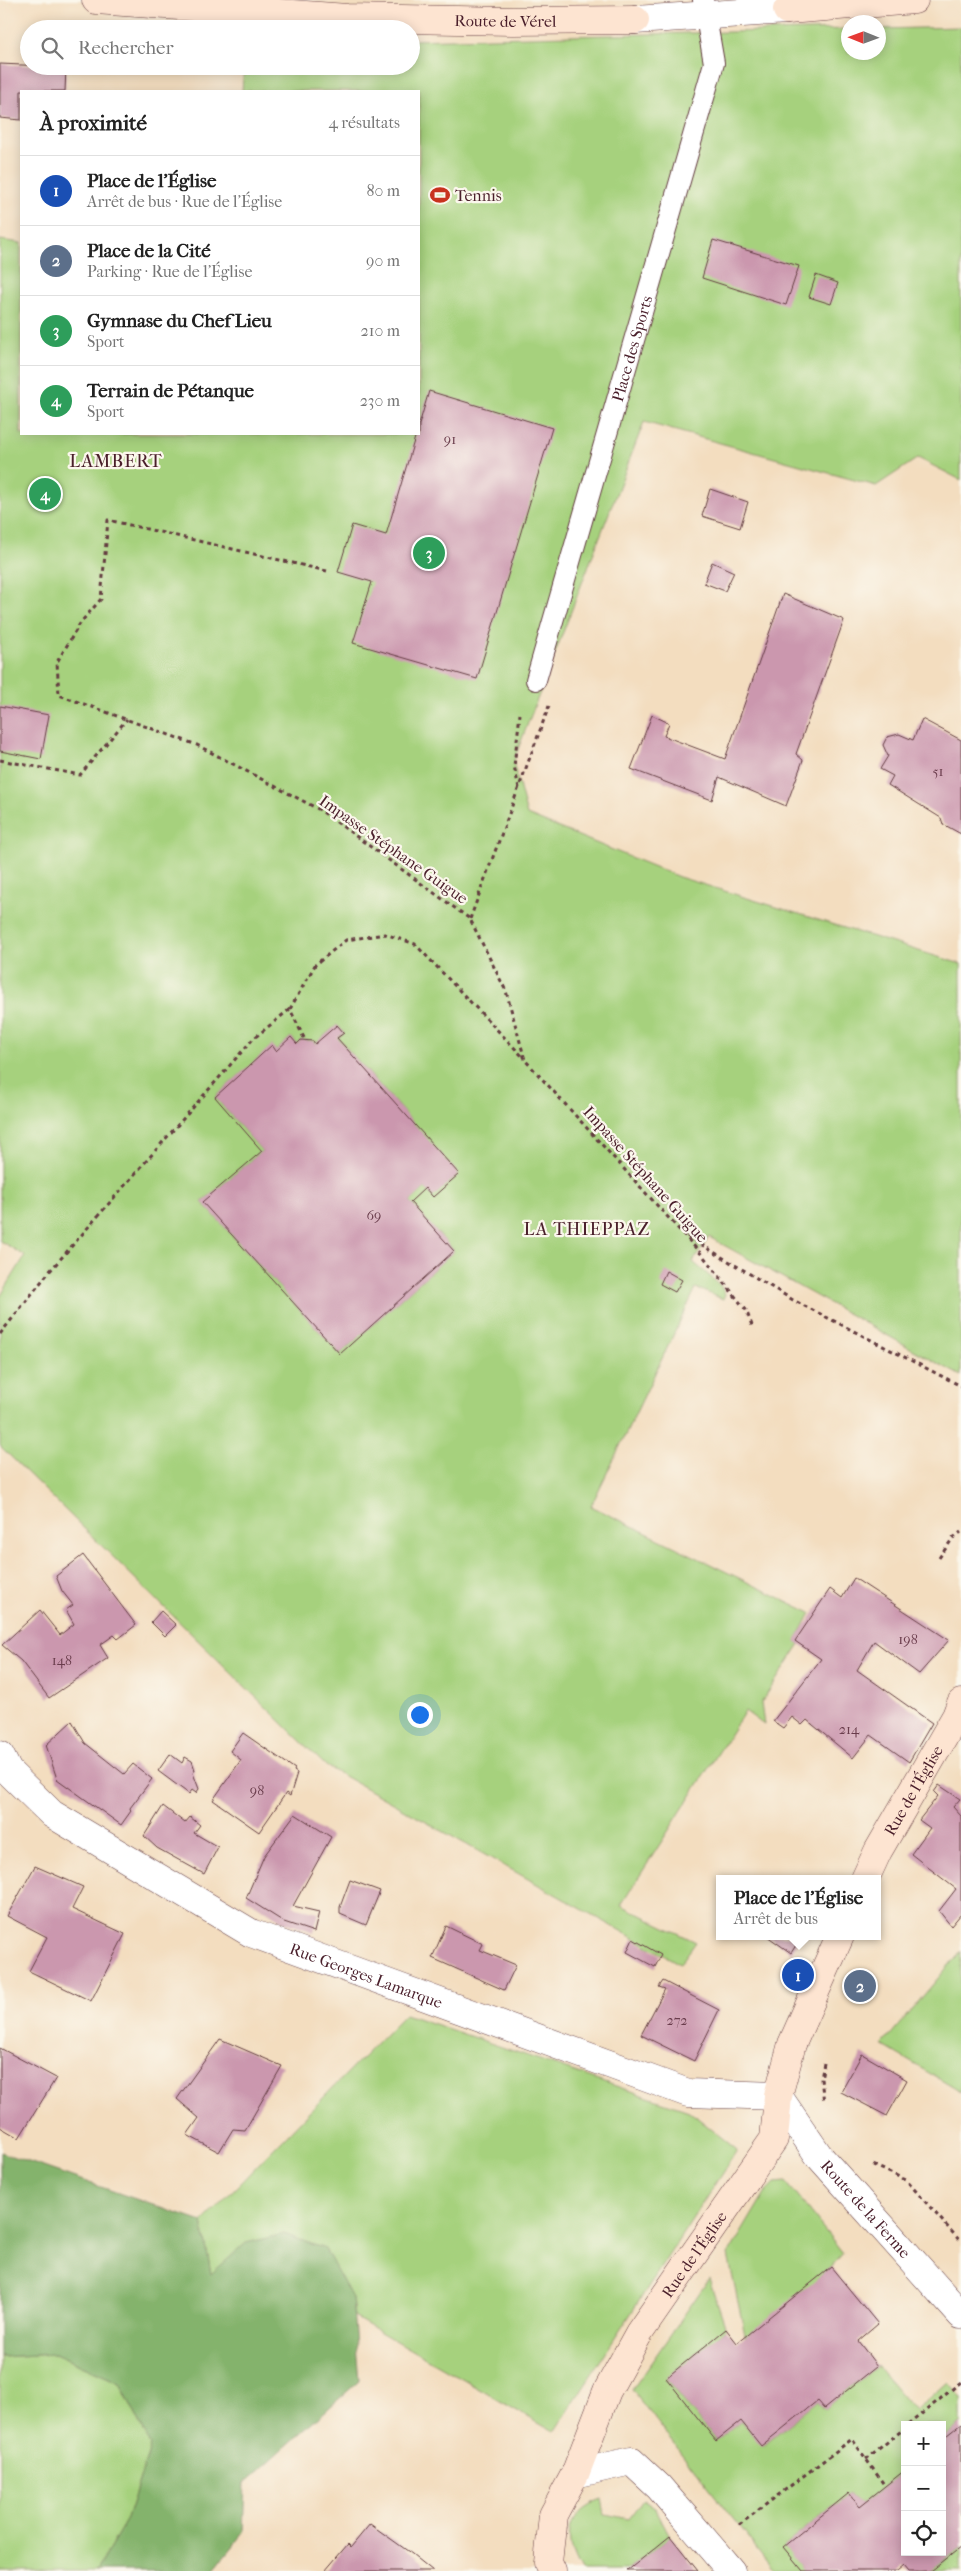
<!DOCTYPE html>
<html lang="fr">
<meta charset="utf-8">
<style>
:root{--surface:#fff;--page:#f6f6f6;--text:#222;--muted:#767676;--line:#e0e0e0;--accent:#d93025}
body{margin:0;font-family:"IM FELL French Canon",serif;background:var(--page);color:var(--text)}
.controls{position:absolute;right:15px;bottom:15px;display:grid;overflow:hidden;border-radius:0px;box-shadow:0 2px 12px #0003}
.controls button{width:45px;height:45px;display:grid;place-items:center;padding:0;border:0;border-bottom:1px solid var(--line);background:var(--surface);color:var(--text);font:25px sans-serif}
.compass{position:absolute;left:841px;top:15px;width:45px;height:45px;border-radius:50%;background:var(--surface);box-shadow:0 2px 12px #0003;rotate:271deg}
.you{position:absolute;left:419px;top:1714px;width:18px;height:18px;margin:-12px;border:4px solid #fff;border-radius:50%;background:#1a73e8;box-shadow:0 0 0 8px #1a73e833}
.badge{display:grid;place-items:center;width:32px;height:32px;border-radius:50%;background:var(--accent);color:#fff;font-size:16px;font-weight:700}
.pin{position:absolute;translate:-50% -50%;border:2px solid #fff;box-shadow:0 1px 5px #0006}
.popup{position:absolute;left:716px;top:1875px;width:165px;height:65px;box-sizing:border-box;display:grid;place-content:center;border-radius:0px;background:var(--surface);filter:drop-shadow(0 1px 4px #0005);font-size:16px;white-space:nowrap;color:var(--muted)}
.popup b{font-size:19px;color:var(--text)}
.popup::after{content:'';position:absolute;left:50%;top:100%;margin-left:-10px;border:10px solid transparent;border-top-color:var(--surface)}
.list{margin:0;padding:0;list-style:none}
h2{display:flex;justify-content:space-between;align-items:center;height:65px;margin:0;padding:0 20px;font-size:21px}
h2 small{font-size:16px;font-weight:400;color:var(--muted)}
.list li{display:grid;grid-template-columns:32px 1fr auto;gap:15px;align-items:center;box-sizing:border-box;height:70px;padding:0 20px;border-top:1px solid var(--line)}
.list b{display:block;font-size:19px;white-space:nowrap}
.list p{margin:0;font-size:16px;white-space:nowrap;color:var(--muted)}
.list em{font-size:16px;font-style:normal;color:var(--muted)}
.icon{flex:none;width:28px;height:28px;fill:none;stroke:currentColor;stroke-width:2;stroke-linecap:round;stroke-linejoin:round}
.map{position:relative;flex:none;width:961px;height:2571px;overflow:hidden}
.search{position:absolute;background:var(--surface);box-shadow:0 2px 12px #0003;left:20px;top:20px;width:400px;height:55px;display:flex;align-items:center;gap:12px;box-sizing:border-box;padding:0 18px;border-radius:28px;color:var(--muted);font-size:19px}
.panel{position:absolute;background:var(--surface);box-shadow:0 2px 12px #0003;left:20px;top:90px;width:400px;height:345px;border-radius:0px}
.map>svg:first-child{display:block}
.green{fill:#a6d17d;stroke:#787854;fill-rule:evenodd}
.forest{fill:#84b36c;stroke:#67694c}
.building{fill:#cb97ae}
.lines{fill:none;stroke-linecap:round;stroke-linejoin:round}
.lane-casing{stroke:#633c41;stroke-width:22}
.street-casing{stroke:#633c41;stroke-width:29}
.secondary-casing{stroke:#633c41;stroke-width:29}
.path{stroke:#633c41;stroke-width:3;stroke-dasharray:4 4;stroke-linecap:butt}
.lane{stroke:#fff;stroke-width:20}
.street{stroke:#fff;stroke-width:28}
.secondary{stroke:#fde4d1;stroke-width:28}
.labels{text-anchor:middle;stroke-width:4.5;stroke-linejoin:round;paint-order:stroke}
.number-label{font-size:14px;fill:#6a3d4c}
.street-label{font-size:16px;fill:#4a1f2b;stroke:#fbf7ec}
.poi-label{font-size:16px;fill:#4a1f2b;stroke:#fbf7ec;text-anchor:start}
.neighbourhood-label{font-size:18px;letter-spacing:1px;fill:#4a1f2b;stroke:#fbf7ec}
</style>
<div class="map">
<svg width="961" height="2571" viewBox="0 0 961 2571">
<rect width="100%" height="100%" fill="#fbf7ec"/>
<filter id="ink" filterUnits="userSpaceOnUse"><feTurbulence type="fractalNoise" baseFrequency=".02" numOctaves="2"/><feDisplacementMap in="SourceGraphic" scale="10" xChannelSelector="R" yChannelSelector="G"/><feConvolveMatrix kernelMatrix="1 2 1 2 8 2 1 2 1" color-interpolation-filters="sRGB"/></filter>
<filter id="wash" filterUnits="userSpaceOnUse"><feTurbulence type="fractalNoise" baseFrequency=".0096" numOctaves="4" result="noise"/><feDisplacementMap in="SourceGraphic" scale="20" xChannelSelector="R" yChannelSelector="G"/><feGaussianBlur stdDeviation="1.12" result="paint"/><feColorMatrix in="noise" values="0 0 0 0 0 0 0 0 0 0 0 0 0 0 0 0 0 1.4 0 .05"/><feComposite in="paint" operator="in"/></filter>
<g filter="url(#wash)">
<rect width="100%" height="100%" fill="#f3ddbf"/>
<!-- green -->
<g class="green">
<path d="M961 27V480L918 458 876 486 644 422 515 757 514 766 527 815 679 877 961 964V1376L709 1237 693 1262 720 1285 725 1294 723 1299 696 1288 591 1506 811 1613 796 1641 800 1644 761 1703 764 1725 745 1711 621 1905 696 1942 680 1964 326 1766 0 1446V1297L25 1256 0 1241V240L21 243V434H419V91H242L244 66H411V40L848 29V52H878L879 29ZM337 1025 344 1033 338 1038 458 1174 433 1197 425 1188 410 1202 454 1251 340 1354 202 1202 262 1151 215 1097 272 1046 276 1051 291 1037 297 1044 301 1040 313 1041 315 1044Z"/>
<path d="M961 1951V2092L882 2045Z"/>
<path d="M405 2014 689 2111 737 2150 554 2432 354 2317 352 2298 211 2275 202 2222Z"/>
<path d="M786 2182 843 2253 831 2267 746 2340 728 2255 765 2193 775 2183Z"/>
<path d="M709 2279 726 2329 666 2379 716 2441 741 2421 762 2446 817 2401 824 2409 877 2366 915 2411 948 2382 961 2398V2424L942 2439V2425H905V2470L860 2506 849 2493 784 2546 803 2571H774L632 2390Z"/>
<path d="M55 2354 120 2383 151 2445 127 2519 96 2571H0V2357Z"/>
<path d="M602 2499 605 2514 629 2519 643 2500 656 2509 670 2536 627 2571H581C562 2540 565 2512 602 2499Z"/>
<path d="M961 2547V2571H931Z"/>
</g>
<!-- forest -->
<path class="forest" d="M0 2152 202 2222 211 2274 246 2243 284 2234 325 2249 352 2298 359 2381 245 2483 243 2533 212 2571H96L127 2519 151 2445 120 2383 55 2354 0 2357Z"/>
<g id="blocks">
<!-- building -->
<g class="building">
<path d="M0 64 66 67 65 91H21V120L0 118Z"/>
<path d="M713 240 799 266 786 305 702 278Z"/>
<path d="M816 275 838 283 831 304 809 297Z"/>
<path d="M429 391 552 428 477 679 353 643 372 582 338 572 352 525 386 535 416 434H419V425Z"/>
<path d="M710 489 748 502 740 528 702 516Z"/>
<path d="M712 562 734 572 725 591 704 583Z"/>
<path d="M783 594 844 620 796 754 803 760 786 806 719 777 712 800 631 769 652 715 669 723 664 736 725 759Z"/>
<path d="M0 706 49 715 41 759 0 751Z"/>
<path d="M922 719 961 740V834L943 824 941 818 888 785 893 776 880 769 888 756 883 745 887 737 899 734 913 740Z"/>
<path d="M337 1025 344 1033 337 1038 459 1174 433 1197 425 1188 410 1202 454 1251 340 1354 202 1202 262 1151 215 1097 272 1045 276 1051 291 1037 297 1044 301 1040 313 1041 315 1044Z"/>
<path d="M666 1271 682 1280 675 1292 660 1284Z"/>
<path d="M83 1555 136 1625 118 1639 114 1635 100 1645 108 1658 49 1698 21 1661 2 1645 40 1610 60 1635 74 1624 66 1610 73 1605 62 1591 56 1576Z"/>
<path d="M854 1578 949 1640 919 1674 874 1641 857 1670 932 1723 909 1762 871 1735 853 1758 807 1720 802 1725 792 1717 783 1728 773 1721 821 1659 795 1641 830 1589 842 1598Z"/>
<path d="M161 1611 176 1625 165 1636 151 1622Z"/>
<path d="M72 1721 85 1743 124 1774 133 1764 152 1779 130 1808 131 1811 121 1825 57 1779 46 1745Z"/>
<path d="M243 1733 295 1769 294 1771 297 1773 290 1796 286 1793 259 1832 213 1800 241 1760 230 1751Z"/>
<path d="M170 1754 182 1763 185 1757 192 1761 195 1770 193 1773 199 1789 196 1793 192 1790 189 1794 158 1771Z"/>
<path d="M939 1785 960 1799 953 1807 961 1816V1914L951 1926 939 1911 956 1889 911 1854 930 1828 919 1820 938 1796 934 1792Z"/>
<path d="M163 1806 185 1823 190 1817 200 1825 194 1833 218 1847 204 1874 157 1848 144 1836Z"/>
<path d="M295 1814 331 1837 293 1906 319 1912 314 1932 284 1922 246 1898 264 1856Z"/>
<path d="M35 1866 83 1887 72 1909 125 1934 91 2001 29 1971 47 1937 7 1916Z"/>
<path d="M350 1880 380 1891 366 1925 340 1914V1907Z"/>
<path d="M446 1926 483 1944 480 1950 516 1965 504 1990 432 1958Z"/>
<path d="M767 1936H802L791 1953Z"/>
<path d="M633 1939 661 1955 655 1967 627 1952Z"/>
<path d="M663 1981 719 2010 694 2061 641 2035 665 1989 659 1987Z"/>
<path d="M220 2039 282 2066 245 2130 233 2129 219 2152 187 2135 199 2118 177 2099Z"/>
<path d="M0 2048 56 2078 19 2138 0 2127Z"/>
<path d="M862 2054 907 2080 887 2116 841 2092Z"/>
<path d="M831 2267 878 2324 858 2341 877 2366 824 2409 817 2401 761 2446 741 2421 716 2441 666 2378 726 2329 737 2343Z"/>
<path d="M961 2424V2547L931 2571H909L904 2565 897 2571H803L783 2547 849 2493 860 2506 905 2470V2552H942V2439Z"/>
<path d="M370 2524 412 2554 433 2571H325L348 2544 351 2547Z"/>
<path d="M670 2536 698 2571H627Z"/>
</g>
</g>
</g>
<g filter="url(#ink)">
<use href="#blocks" fill-opacity="0" stroke="#633c41" stroke-width="1"/>
<g class="lines">
<defs>
<g id="lane">
<path id="s1" d="M536 680 714 63 703 0"/>
</g>
<g id="street">
<path d="M635 20 787 10"/>
<path id="s2" d="M0 1755 8 1771 52 1814 251 1933 688 2093 778 2096 819 2156 961 2315"/>
<path d="M575 2474 631 2461 659 2487 731 2571"/>
</g>
<g id="secondary">
<path id="s3" d="M96 0 347 18 512 21 635 20"/>
<path d="M787 10 914 0"/>
<path id="s4" d="M865 1879 878 1851 956 1716 961 1703"/>
<path id="s5" d="M552 2571 548 2563 553 2515 575 2474 607 2391 639 2333 774 2139 778 2096 792 2044 840 1936"/>
</g>
</defs>
<!-- lane casing -->
<use href="#lane" class="lane-casing"/>
<!-- street casing -->
<use href="#street" class="street-casing"/>
<!-- secondary casing -->
<use href="#secondary" class="secondary-casing"/>
<!-- path -->
<g class="path">
<path d="M327 571 108 520 101 599 81 622 57 662 59 695 197 745 320 810 470 919 506 991 525 1060 704 1257 746 1310 753 1328"/>
<path d="M0 760 80 775 127 719"/>
<path d="M519 788 514 766 520 714"/>
<path d="M470 919 549 706"/>
<path d="M304 1038 290 1009 315 965 346 940 385 934 415 944 525 1059"/>
<path d="M687 1236 793 1300 961 1386"/>
<path d="M0 1334 49 1272 253 1039 290 1009"/>
<path d="M939 1558 953 1538 961 1532"/>
<path d="M824 2063 821 2079 824 2102"/>
<path d="M873 2165 906 2180 961 2242"/>
<path d="M908 2425 961 2382"/>
<path d="M866 2459 905 2428"/>
<path d="M739 2525 852 2439 885 2486"/>
</g>
<!-- lane -->
<use href="#lane" class="lane"/>
<!-- street -->
<use href="#street" class="street"/>
<!-- secondary -->
<use href="#secondary" class="secondary"/>
</g>
</g>
<!-- icons -->
<defs>
<symbol id="stadium-bare" viewBox="-9 -9 18 18"><path d="M0-5a6.5 5 0 1 0 0 10a6.5 5 0 1 0 0-10ZM-3.5-1.8h7v3.6h-7Z" fill="#c8321e" stroke="#fbf7ec" stroke-width="2.5" paint-order="stroke"/></symbol>
</defs>
<g fill-rule="evenodd">
<use href="#stadium-bare" x="426" y="181" width="28" height="28"/>
</g>
<g class="labels">
<!-- number labels -->
<g class="number-label">
<text x="450" y="444">91</text>
<text x="938" y="776">51</text>
<text x="374" y="1220">69</text>
<text x="908" y="1644">198</text>
<text x="62" y="1665">148</text>
<text x="849" y="1734">214</text>
<text x="257" y="1795">98</text>
<text x="677" y="2025">272</text>
</g>
<!-- street labels -->
<g class="street-label">
<text dy="6" stroke="none"><textPath href="#s3" startOffset="410">Route de Vérel</textPath></text>
<text dy="6" stroke="none"><textPath href="#s1" startOffset="345">Place des Sports</textPath></text>
<text transform="translate(394 849) rotate(35)" y="6">Impasse Stéphane Guigue</text>
<text transform="translate(646 1174) rotate(48)" y="6">Impasse Stéphane Guigue</text>
<text dy="6" stroke="none"><textPath href="#s4" startOffset="101">Rue de l'Église</textPath></text>
<text dy="6" stroke="none"><textPath href="#s2" startOffset="434">Rue Georges Lamarque</textPath></text>
<text dy="6" stroke="none"><textPath href="#s2" startOffset="1010">Route de la Ferme</textPath></text>
<text dy="6" stroke="none"><textPath href="#s5" startOffset="355">Rue de l'Église</textPath></text>
</g>
<!-- poi labels -->
<g class="poi-label">
<text x="455" y="201">Tennis</text>
</g>
<!-- neighbourhood labels -->
<g class="neighbourhood-label">
<text x="116" y="467">LAMBERT</text>
<text x="587" y="1235">LA THIEPPAZ</text>
</g>
</g>
</svg>
<div class="controls">
<button>+</button>
<button>−</button>
<button><svg class="icon" aria-label="locate" viewBox="0 0 24 24"><circle cx="12" cy="12" r="6"/><path d="M12 2v4M12 18v4M2 12h4M18 12h4"/></svg></button>
</div>
<svg class="compass" viewBox="-18 -18 36 36"><path d="M0-13l5 13h-10z" fill="#e53935"/><path d="M0 13l5-13h-10z" fill="#767676"/></svg>
<div class="you"></div>
<div class="pin badge" style="left:798px;top:1975px;background:#1a4fb4">1</div>
<div class="popup"><b>Place de l’Église</b>Arrêt de bus</div>
<div class="pin badge" style="left:860px;top:1986px;background:#5c6f8a">2</div>
<div class="pin badge" style="left:429px;top:553px;background:#2e9e5b">3</div>
<div class="pin badge" style="left:45px;top:494px;background:#2e9e5b">4</div>
<div class="search"><svg class="icon" aria-label="search" viewBox="0 0 24 24"><circle cx="10" cy="10" r="6"/><path d="M15 15l6 6"/></svg>Rechercher</div>
<section class="panel">
<h2>À proximité<small>4 résultats</small></h2>
<ul class="list">
<li><span class="badge" style="background:#1a4fb4">1</span><div><b>Place de l’Église</b><p>Arrêt de bus · Rue de l'Église</p></div><em>80 m</em></li>
<li><span class="badge" style="background:#5c6f8a">2</span><div><b>Place de la Cité</b><p>Parking · Rue de l'Église</p></div><em>90 m</em></li>
<li><span class="badge" style="background:#2e9e5b">3</span><div><b>Gymnase du Chef Lieu</b><p>Sport</p></div><em>210 m</em></li>
<li><span class="badge" style="background:#2e9e5b">4</span><div><b>Terrain de Pétanque</b><p>Sport</p></div><em>230 m</em></li>
</ul>
</section>
</div>
